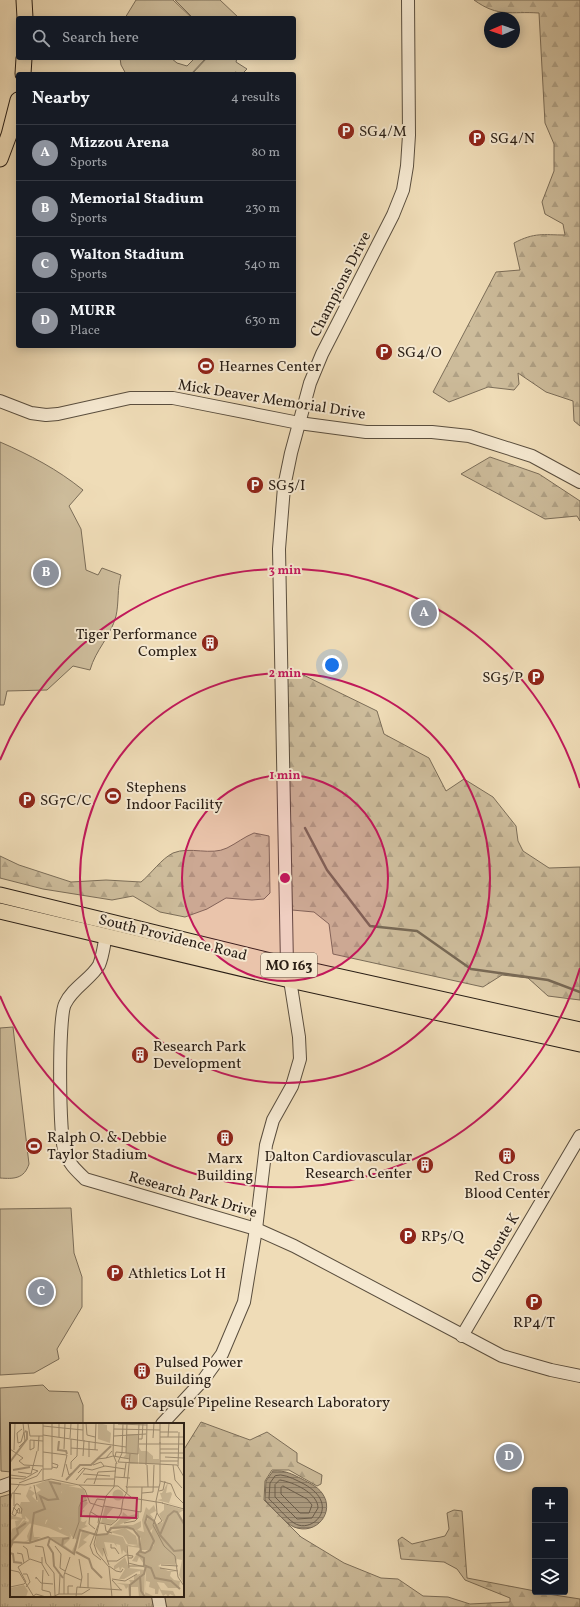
<!DOCTYPE html>
<meta charset="utf-8">
<style>
:root{--surface:#171b24;--page:#20242c;--text:#f1f3f6;--muted:#9ea1a6;--line:#363941;--accent:#8c9099}
body{margin:0;font-family:Vollkorn,serif;background:var(--page);color:var(--text)}
.controls{position:absolute;right:12px;bottom:12px;display:grid;overflow:hidden;border-radius:4px;box-shadow:0 2px 10px #0003}
.controls button{width:36px;height:36px;display:grid;place-items:center;padding:0;border:0;border-bottom:1px solid var(--line);background:var(--surface);color:var(--text);font:20px sans-serif}
.compass{position:absolute;left:484px;top:12px;width:36px;height:36px;border-radius:50%;background:var(--surface);box-shadow:0 2px 10px #0003;rotate:268deg}
.you{position:absolute;left:332px;top:665px;width:14px;height:14px;margin:-10px;border:3px solid #fff;border-radius:50%;background:#1a73e8;box-shadow:0 0 0 6px #1a73e833}
.badge{display:grid;place-items:center;width:26px;height:26px;border-radius:50%;background:var(--accent);color:#fff;font-size:13px;font-weight:700}
.pin{position:absolute;translate:-50% -50%;border:2px solid #fff;box-shadow:0 1px 4px #0006}
.list{margin:0;padding:0;list-style:none}
h2{display:flex;justify-content:space-between;align-items:center;height:52px;margin:0;padding:0 16px;font-size:17px}
h2 small{font-size:13px;font-weight:400;color:var(--muted)}
.list li{display:grid;grid-template-columns:26px 1fr auto;gap:12px;align-items:center;box-sizing:border-box;height:56px;padding:0 16px;border-top:1px solid var(--line)}
.list b{display:block;font-size:15px;white-space:nowrap}
.list p{margin:0;font-size:13px;white-space:nowrap;color:var(--muted)}
.list em{font-size:13px;font-style:normal;color:var(--muted)}
.icon{flex:none;width:22px;height:22px;fill:none;stroke:currentColor;stroke-width:2;stroke-linecap:round;stroke-linejoin:round}
.map{position:relative;flex:none;width:580px;height:1607px;overflow:hidden}
.search{position:absolute;background:var(--surface);box-shadow:0 2px 10px #0003;left:16px;top:16px;width:280px;height:44px;display:flex;align-items:center;gap:10px;box-sizing:border-box;padding:0 14px;border-radius:4px;color:var(--muted);font-size:15px}
.panel{position:absolute;background:var(--surface);box-shadow:0 2px 10px #0003;left:16px;top:72px;width:280px;height:276px;border-radius:4px}
.map>svg:first-child{display:block}
.grass{fill:url(#grass-tufts);stroke:#7b6d58}
.forest{fill:url(#forest-firs);stroke:#7b6d58}
.park{fill:#cdbc9b;stroke:#7b6d58}
.water{fill:url(#water-rules);stroke:#786955}
.lines{fill:none;stroke-linecap:round;stroke-linejoin:round}
.shore{stroke:#6a5c4a;stroke-width:1}
.stream{stroke:#786955;stroke-width:2.5}
.minor-casing{stroke:#5a4e3e;stroke-width:14}
.major-casing{stroke:#291e15;stroke-width:17}
.minor{stroke:#f5e8d0;stroke-width:12}
.major{stroke:#efdcb7;stroke-width:15}
.ring{fill:none;stroke:#c2185b;stroke-width:2}
.labels{text-anchor:middle;stroke-width:4;stroke-linejoin:round;paint-order:stroke}
.shield{fill:#f5e8d0;stroke:#665b4d;stroke-width:1}
.shield-label{font-size:14px;font-weight:bold;fill:#291e15}
.poi-label{font-size:15px;fill:#291e15;stroke:#f5e8d0;text-anchor:start}
.street-label{font-size:15px;fill:#291e15;stroke:#f5e8d0}
.inset-river{fill:none;stroke:#ac9b80;stroke-width:2}
.inset-road{fill:none;stroke:#a09076;stroke-width:1}
.view{fill:#c2185b;fill-opacity:0.15;stroke:#c2185b;stroke-width:2}
.inset-edge{fill:none;stroke:#291e15;stroke-width:2}
.centre{fill:#c2185b;stroke:#f5e8d0;stroke-width:2}
.ring-label{font-size:12px;text-anchor:middle;font-weight:bold;fill:#c2185b;stroke:#f5e8d0;stroke-width:4;stroke-linejoin:round;paint-order:stroke}
</style>
<div class="map">
<svg width="580" height="1607" viewBox="0 0 580 1607">
<defs>
<pattern id="grass-tufts" width="24" height="20" patternUnits="userSpaceOnUse"><rect width="24" height="20" fill="#cdbc9b"/><path d="M3 7l-1-3M5 7V3M7 7l1-3M15 17l-1-3M17 17v-4M19 17l1-3" fill="none" stroke="#b0a185"/></pattern>
<pattern id="forest-firs" width="22" height="20" patternUnits="userSpaceOnUse"><rect width="22" height="20" fill="#cdbc9b"/><path d="M5 1l3.5 6h-7zM16 11l3.5 6h-7z" fill="#b0a185"/></pattern>
<pattern id="water-rules" width="6" height="5" patternUnits="userSpaceOnUse"><rect width="6" height="5" fill="#ac9b80"/><path d="M0 2.5h6" fill="none" stroke="#8c7e68"/></pattern>
</defs>
<rect width="100%" height="100%" fill="#efdcb7"/>
<filter id="stains"><feTurbulence type="fractalNoise" baseFrequency=".005" numOctaves="4"/><feColorMatrix values="0 0 0 0 .2 0 0 0 0 .09 0 0 0 0 .02 0 0 0 .5 -.17"/></filter>
<radialGradient id="worn" r=".72"><stop offset=".6" stop-color="#630" stop-opacity="0"/><stop offset="1" stop-color="#630" stop-opacity=".3"/></radialGradient>
<!-- grass -->
<path class="grass" d="M11 1494V1596H170L179 1607H0V1497Z"/>
<!-- forest -->
<g class="forest">
<path d="M474 0H580V426L574 421 573 401 546 392 518 373 519 384 514 390 488 387 449 402 433 392 496 272 520 270 514 243C535 232 543 235 565 235L563 224 545 214 542 202 554 171V144L545 123 539 13C511 11 499 18 474 0Z"/>
<path d="M490 457 539 474 580 501V521L577 516 545 519 461 474Z"/>
<path d="M287 667 377 711 384 734 429 758 446 791 464 779 493 797 516 826 518 841 523 851 549 868 580 867V1000L548 996 528 978 502 975 483 987 333 954 329 924 314 912 292 910Z"/>
<path d="M254 833 269 836 270 893 264 899 252 900 226 898 207 909 185 917 160 912 133 896 112 900 43 889 0 878V856L19 865 71 882 106 880 141 882C151 874 161 859 173 853 190 846 211 856 227 848 237 843 244 837 254 833Z"/>
<path d="M201 1422 250 1440 267 1432 297 1453V1462L322 1475 321 1484 317 1486 289 1470H272L265 1481 264 1500 301 1537 344 1563 381 1578 398 1579 423 1596 448 1597 470 1604 510 1602V1598L465 1580 457 1569 444 1562 401 1559 398 1540 402 1537 412 1544 445 1536 449 1529 447 1513 454 1510 462 1511 467 1578 535 1591V1592L580 1599V1607H167L161 1596H183V1451Z"/>
</g>
<!-- park -->
<g class="park">
<path d="M136 0H173L192 18H125Z"/>
<path d="M175 0H220L239 18H193Z"/>
<path d="M120 58H171L177 63 187 66 195 58H206L191 74H126L121 65Z"/>
<path d="M207 58H237L236 62 247 69 242 74 235 72 233 74H192Z"/>
<path d="M0 442C30 455 57 469 83 490L69 506 81 529 86 570 98 575 102 568 121 575C117 589 119 603 116 616 110 638 96 649 90 670L73 666 47 690 7 691 4 705H0Z"/>
<path d="M13 1027 29 1164C24 1179 14 1179 0 1178V1028Z"/>
<path d="M71 1208 74 1253 82 1277V1307L57 1349 59 1359 34 1373 0 1375V1209Z"/>
<path d="M43 1385 49 1391 78 1392 83 1405V1424H11V1472L1 1471 0 1388Z"/>
</g>
<!-- water -->
<path class="water" d="M273 1471C285 1470 292 1474 302 1479 309 1483 317 1486 322 1493 336 1512 316 1536 294 1527 286 1524 272 1507 265 1500L266 1481Z"/>
<g class="lines">
<!-- shore -->
<g class="shore">
<path d="M281 1475C289 1476 296 1480 304 1484 342 1505 312 1535 294 1523 285 1517 277 1506 269 1499L270 1483 275 1476Z"/>
<path d="M280 1480C293 1482 318 1493 318 1508L312 1518 297 1519 275 1497V1485Z"/>
<path d="M283 1486 307 1499 312 1505 309 1513H300L281 1494V1488Z"/>
</g>
<!-- stream -->
<path class="stream" d="M305 828 327 870 370 926 417 931 471 969 548 980 580 992"/>
<defs>
<g id="minor">
<path d="M0 401 31 413 46 415 58 414 130 398H173L299 423 366 432H432L469 436 532 456 580 482"/>
<path d="M106 935C104 944 103 956 99 965 92 978 72 988 65 1004 58 1017 59 1138 65 1153 69 1164 77 1171 85 1179L256 1229 294 1246 502 1356 551 1370 580 1376"/>
<path d="M287 965 279 549 284 487 291 453 310 383 322 354 393 215 403 190 407 166 409 135 408 0"/>
<path d="M462 1336 580 1136"/>
<path d="M162 1424 204 1379 222 1354 244 1302 256 1229 266 1145 273 1120 292 1086 300 1059 299 1037 290 980"/>
<path d="M0 1487 11 1483"/>
<path d="M158 1596 160 1607"/>
</g>
<g id="major">
<path d="M24 0 25 18"/>
<path d="M23 74 24 58"/>
<path d="M0 159 9 135 18 100"/>
<path d="M0 895 287 965 580 1030"/>
<path d="M0 911 290 980 580 1044"/>
</g>
</defs>
<!-- minor casing -->
<use href="#minor" class="minor-casing"/>
<!-- major casing -->
<use href="#major" class="major-casing"/>
<!-- minor -->
<use href="#minor" class="minor"/>
<!-- major -->
<use href="#major" class="major"/>
</g>
<!-- distance rings -->
<circle cx="285" cy="878" r="103" fill="#c2185b" fill-opacity=".12"/>
<g class="ring">
<circle cx="285" cy="878" r="103"/>
<circle cx="285" cy="878" r="205"/>
<path d="M580 968A308 308 0 0 1 0 996M0 760A308 308 0 0 1 580 788"/>
</g>
<!-- icons -->
<defs>
<symbol id="parking-disc" viewBox="-11 -11 22 22"><circle r="9.5" fill="#8f2418" stroke="#f5e8d0"/><path d="M-3.5-5.5H1a3.5 3.5 0 0 1 0 7H-1V5.5H-3.5ZM-1-3.4V-.6H.8a1.4 1.4 0 0 0 0-2.8Z" fill="#fff"/></symbol>
<symbol id="stadium-disc" viewBox="-11 -11 22 22"><circle r="9.5" fill="#8f2418" stroke="#f5e8d0"/><path d="M0-5a6.5 5 0 1 0 0 10a6.5 5 0 1 0 0-10ZM-3.5-1.8h7v3.6h-7Z" fill="#fff"/></symbol>
<symbol id="building-disc" viewBox="-11 -11 22 22"><circle r="9.5" fill="#8f2418" stroke="#f5e8d0"/><path d="M-4-6H4V6H1V3H-1V6H-4ZM-2.5-4.3h1.7v1.8h-1.7ZM.8-4.3h1.7v1.8H.8ZM-2.5-1h1.7V.8h-1.7ZM.8-1h1.7V.8H.8Z" fill="#fff"/></symbol>
</defs>
<g fill-rule="evenodd">
<use href="#parking-disc" x="336" y="121" width="20" height="20"/>
<use href="#parking-disc" x="467" y="128" width="20" height="20"/>
<use href="#parking-disc" x="374" y="342" width="20" height="20"/>
<use href="#stadium-disc" x="196" y="356" width="20" height="20"/>
<use href="#parking-disc" x="245" y="475" width="20" height="20"/>
<use href="#building-disc" x="200" y="633" width="20" height="20"/>
<use href="#parking-disc" x="526" y="667" width="20" height="20"/>
<use href="#stadium-disc" x="103" y="786" width="20" height="20"/>
<use href="#parking-disc" x="17" y="790" width="20" height="20"/>
<use href="#building-disc" x="130" y="1045" width="20" height="20"/>
<use href="#building-disc" x="215" y="1128" width="20" height="20"/>
<use href="#stadium-disc" x="24" y="1136" width="20" height="20"/>
<use href="#building-disc" x="497" y="1146" width="20" height="20"/>
<use href="#building-disc" x="415" y="1155" width="20" height="20"/>
<use href="#parking-disc" x="398" y="1226" width="20" height="20"/>
<use href="#parking-disc" x="105" y="1263" width="20" height="20"/>
<use href="#parking-disc" x="524" y="1292" width="20" height="20"/>
<use href="#building-disc" x="132" y="1361" width="20" height="20"/>
<use href="#building-disc" x="119" y="1392" width="20" height="20"/>
</g>
<g class="labels">
<!-- shield labels -->
<rect class="shield" x="261" y="953" width="56" height="24" rx="3"/>
<g class="shield-label">
<text x="289" y="970">MO 163</text>
</g>
<!-- poi labels -->
<g class="poi-label">
<text x="359" y="136">SG4/M</text>
<text x="490" y="143">SG4/N</text>
<text x="397" y="357">SG4/O</text>
<text x="219" y="371">Hearnes Center</text>
<text x="268" y="490">SG5/I</text>
<text x="197" y="639" text-anchor="end">Tiger Performance<tspan x="197" dy="17">Complex</tspan></text>
<text x="523" y="682" text-anchor="end">SG5/P</text>
<text x="126" y="792">Stephens<tspan x="126" dy="17">Indoor Facility</tspan></text>
<text x="40" y="805">SG7C/C</text>
<text x="153" y="1051">Research Park<tspan x="153" dy="17">Development</tspan></text>
<text x="47" y="1142">Ralph O. &amp; Debbie<tspan x="47" dy="17">Taylor Stadium</tspan></text>
<text x="412" y="1161" text-anchor="end">Dalton Cardiovascular<tspan x="412" dy="17">Research Center</tspan></text>
<text x="225" y="1163" text-anchor="middle">Marx<tspan x="225" dy="17">Building</tspan></text>
<text x="507" y="1181" text-anchor="middle">Red Cross<tspan x="507" dy="17">Blood Center</tspan></text>
<text x="421" y="1241">RP5/Q</text>
<text x="128" y="1278">Athletics Lot H</text>
<text x="534" y="1327" text-anchor="middle">RP4/T</text>
<text x="155" y="1367">Pulsed Power<tspan x="155" dy="17">Building</tspan></text>
<text x="142" y="1407">Capsule Pipeline Research Laboratory</text>
</g>
<!-- street labels -->
<g class="street-label">
<text transform="translate(340 284) rotate(-63)" y="5">Champions Drive</text>
<text transform="translate(272 399) rotate(9)" y="5">Mick Deaver Memorial Drive</text>
<text transform="translate(173 937) rotate(14)" y="5">South Providence Road</text>
<text transform="translate(193 1194) rotate(16)" y="5">Research Park Drive</text>
<text transform="translate(495 1248) rotate(-59)" y="5">Old Route K</text>
</g>
</g>
<!-- overview -->
<g transform="translate(10 1423)">
<rect width="174" height="174" fill="#efdcb7"/>
<path d="M58 63 74 66 77 78 72 79 66 112 63 115 57 106 35 102 41 90 32 91 31 88 38 78 49 76 52 68ZM115 105 126 113 128 122 118 121 113 113 100 109ZM72 108 80 111 73 117 77 119 68 126ZM14 162 18 168 16 174H0V165Z" fill="#cdbc9b"/>
<path d="M38 57 67 63H59L51 69 52 80 48 78H38L32 89 48 90 46 95 36 97 35 101 47 103 50 107 54 104 55 99 61 113 60 116 54 122 62 128 67 117 64 115 71 79 76 78 78 80 72 87V90L73 87 75 88 72 89 71 98 74 100 71 101 77 97 75 102 78 103 69 107 68 117 64 131 40 114H59L39 105 18 100 19 97 15 93 16 97 13 96 0 115 2 106 6 104 5 98 10 97 2 96 0 98V92L12 95 10 82 11 79H20L16 73 20 63 22 65 19 66 25 70 22 73 28 79 26 70 31 67 25 62ZM158 59 156 70 161 69 162 71 159 80 173 84 147 77 152 76 150 70H152ZM144 82 146 88 140 91 144 96 137 92 135 97 144 119 139 127H131V115L125 110 127 108 116 103 101 105 112 94 113 89 118 93 126 91 128 93 109 102H123L131 98V104L127 107 134 109 132 97 136 84 139 87ZM95 84H104L97 92V96L106 97 101 101 91 100ZM139 93 143 97V103L174 101V162L169 152 172 137 167 136 165 142 151 141 148 143 158 148H167L161 149 160 153 164 157 170 158 169 165H158L154 160 147 159 151 167 163 168 166 174 160 171 158 174 156 171 153 173 149 165 148 171H145V166L139 164 140 159 136 158 135 169 145 174H135L136 144 129 134 127 139 122 138 130 126 132 130 138 129 144 122 141 111 143 105 140 108 136 100ZM22 101 24 114H31L27 116H30L14 119 18 117 17 113ZM116 104 124 108 115 105 102 106 99 111 113 114 116 121 123 123 128 122 127 113 130 125 116 123 117 131 113 127 112 132 110 122 106 121 107 124 104 120 94 119 98 134 94 127 93 134 85 122 87 112 97 111 101 105ZM115 134 119 145 135 147 134 174H129L128 164H121L119 173 118 164 116 166 114 162 106 160 121 161 119 157H124V152L130 151V148L126 149 114 156H109L115 146 112 144 110 148 109 144 104 147V143Z" fill="#cdbc9b"/>
<path d="M88 0 97 2V7L101 10 100 20 88 16Z" fill="#cdbc9b"/>
<path d="M102.5 72a5.5 5.5 0 1 1 11 0a5.5 5.5 0 1 1-11 0ZM154 81 174 87 169 90 174 99V146L173 135H166L154 123 143 102 153 99 149 91 154 87ZM14 97 20 100 0 122V112Z" fill="#cdbc9b"/>
<path d="M117 11H128V41H120V36L113 35 116 31ZM129 24 131 28H137L143 33V36H149V41H129Z" fill="#cdbc9b"/>
<path class="inset-river" d="M49 18 48 27 56 28 57 31M0 39 17 16V9L15 8M3 47 20 44M56 57 70 42H81L101 23M150 112 164 128 174 127M40 115 38 122 43 130 44 143 53 155M20 119 24 90 35 86 30 73 38 77 48 76 40 59 51 61M0 120 8 111 7 106 16 100M52 124 53 116 59 115M0 125 3 119 19 120 38 114 64 131 70 107 87 112 97 111 101 105 117 104 123 106 129 114 131 129 135 130 140 127 144 118 135 100 137 93 144 98 150 112 158 93 164 88 167 89 174 101M66 129 79 136 82 145 92 155M0 130 3 131 4 139 12 140M136 143 141 145 145 155 161 158 170 166M130 153 131 168 135 174M120 173V162L134 151 136 143 134 142V135L127 131 131 127"/>
<path class="inset-road" d="M18 0 20 13H33M49 0V14M73 0V17M76 0 77 12 85 14M104 0 103 31 107 41M108 1 137 2M33 3 73 7M12 6 7 10 8 20 11 19 14 9M104 6 150 7M150 9H168M33 12 116 24M104 13 136 11M150 14H174M158 14 159 0M60 15 61 0M143 15 144 0M129 16H132L133 0M129 21H174M150 21V0M9 24 15 18 13 0M61 25 88 27M0 26 13 35M54 26 55 0M150 26H168M4 27 5 0M20 27V17L33 18M20 27 24 25V17M85 27 86 0M28 28 29 13M33 29 57 32 52 54M116 30 117 0M150 30H174M61 32V16M73 33 74 17M79 34V18M105 34 106 29 128 31 129 0M155 34 173 35M13 35 9 38 14 42 33 43M96 35 103 33 120 36M87 36 96 35 102 28M150 38H168M108 39 167 42 174 54M108 39 112 30 113 0M56 41 59 52 62 50M83 42 91 39 94 43M136 42 137 0M137 42 138 64M163 42 165 57 172 65M168 43 169 9M42 44 47 45 48 42 42 40M33 46H42V0M61 46V39L67 33 68 0M8 49 21 51M68 50 73 45 82 47 95 43 115 46M21 51 27 28M73 51 100 53M0 52 16 54M105 54 120 55M0 55 14 56 28 48 22 46M114 55 116 40M33 57V0M66 57 75 46M150 58 161 61 166 73 174 81M9 60 27 53 32 46M74 60 77 56H104M0 61 15 62 41 56 69 62 108 63 122 75 153 80M84 61 88 49 106 48M24 62 27 77M69 62 75 67 80 80 93 84M117 63 120 31M117 64H149M149 68 153 67 155 58M132 70 143 69 144 42M146 78 147 90 143 102 154 123 165 133 168 154 174 163M146 78 150 60V19M0 79 2 70 11 71M152 80 174 86M4 83V69L9 62M94 83 131 89 132 64M3 85H4L7 88V89L8 90H10L9 85 8 86 7 89 5 93 2 91 4 85 6 81H8L12 86 11 91M81 89 89 94 88 100M147 90 152 98 148 101M89 100 80 123 83 131 91 137M90 100 101 102 107 97 111 90 113 76 117 69V64L116 63 117 65M114 100 125 98 128 95V89M95 102 96 108 102 110M85 106 79 101 80 90 87 76 95 77M63 116 69 99V84L71 79 77 77M101 121V125H105L109 131M13 123 17 126 19 136M25 123 33 124 36 140 44 150 45 172M45 123 51 131 50 145 55 148M117 123 119 145M93 125 99 142M7 130 12 131 14 140M32 134V141L39 153M69 136 72 154 70 165M97 138H107L116 132 123 133 122 135H118M118 140 135 144M151 142 168 143M99 143 106 148 111 149 113 146M119 143H134M150 145 168 148M0 147 9 149 24 174M33 147 32 167 40 169 41 174M55 150 71 157M78 150V165M13 151H17L20 159 16 164M26 156V154L31 160 43 161M102 156 115 158 127 151M102 157 111 167M14 161 16 159 8 144 20 136 32 140M0 164 14 161M49 171 50 152M54 171V152L60 134M58 171V163H63M22 174 26 171 36 174M42 174 49 171H72L80 166M66 174 67 164 112 167M102 174 99 144 87 130 84 121 96 73 104 64 106 40"/>
<path class="view" d="M72 73 127 75 126 95 71 93Z"/>
<rect width="174" height="174" class="inset-edge"/>
</g>
<circle cx="285" cy="878" r="6" class="centre"/>
<g class="ring-label">
<text x="285" y="574">3 min</text>
<text x="285" y="677">2 min</text>
<text x="285" y="779">1 min</text>
</g>
<rect width="100%" height="100%" filter="url(#stains)"/>
<rect width="100%" height="100%" fill="url(#worn)"/>
</svg>
<div class="controls">
<button>+</button>
<button>−</button>
<button><svg class="icon" aria-label="layers" viewBox="0 0 24 24"><path d="M12 4l9 5-9 5-9-5zM3 14l9 5 9-5"/></svg></button>
</div>
<svg class="compass" viewBox="-18 -18 36 36"><path d="M0-13l5 13h-10z" fill="#e53935"/><path d="M0 13l5-13h-10z" fill="#9ea1a6"/></svg>
<div class="you"></div>
<div class="pin badge" style="left:424px;top:613px">A</div>
<div class="pin badge" style="left:46px;top:573px">B</div>
<div class="pin badge" style="left:41px;top:1292px">C</div>
<div class="pin badge" style="left:509px;top:1457px">D</div>
<div class="search"><svg class="icon" aria-label="search" viewBox="0 0 24 24"><circle cx="10" cy="10" r="6"/><path d="M15 15l6 6"/></svg>Search here</div>
<section class="panel">
<h2>Nearby<small>4 results</small></h2>
<ul class="list">
<li><span class="badge">A</span><div><b>Mizzou Arena</b><p>Sports</p></div><em>80 m</em></li>
<li><span class="badge">B</span><div><b>Memorial Stadium</b><p>Sports</p></div><em>230 m</em></li>
<li><span class="badge">C</span><div><b>Walton Stadium</b><p>Sports</p></div><em>540 m</em></li>
<li><span class="badge">D</span><div><b>MURR</b><p>Place</p></div><em>630 m</em></li>
</ul>
</section>
</div>
